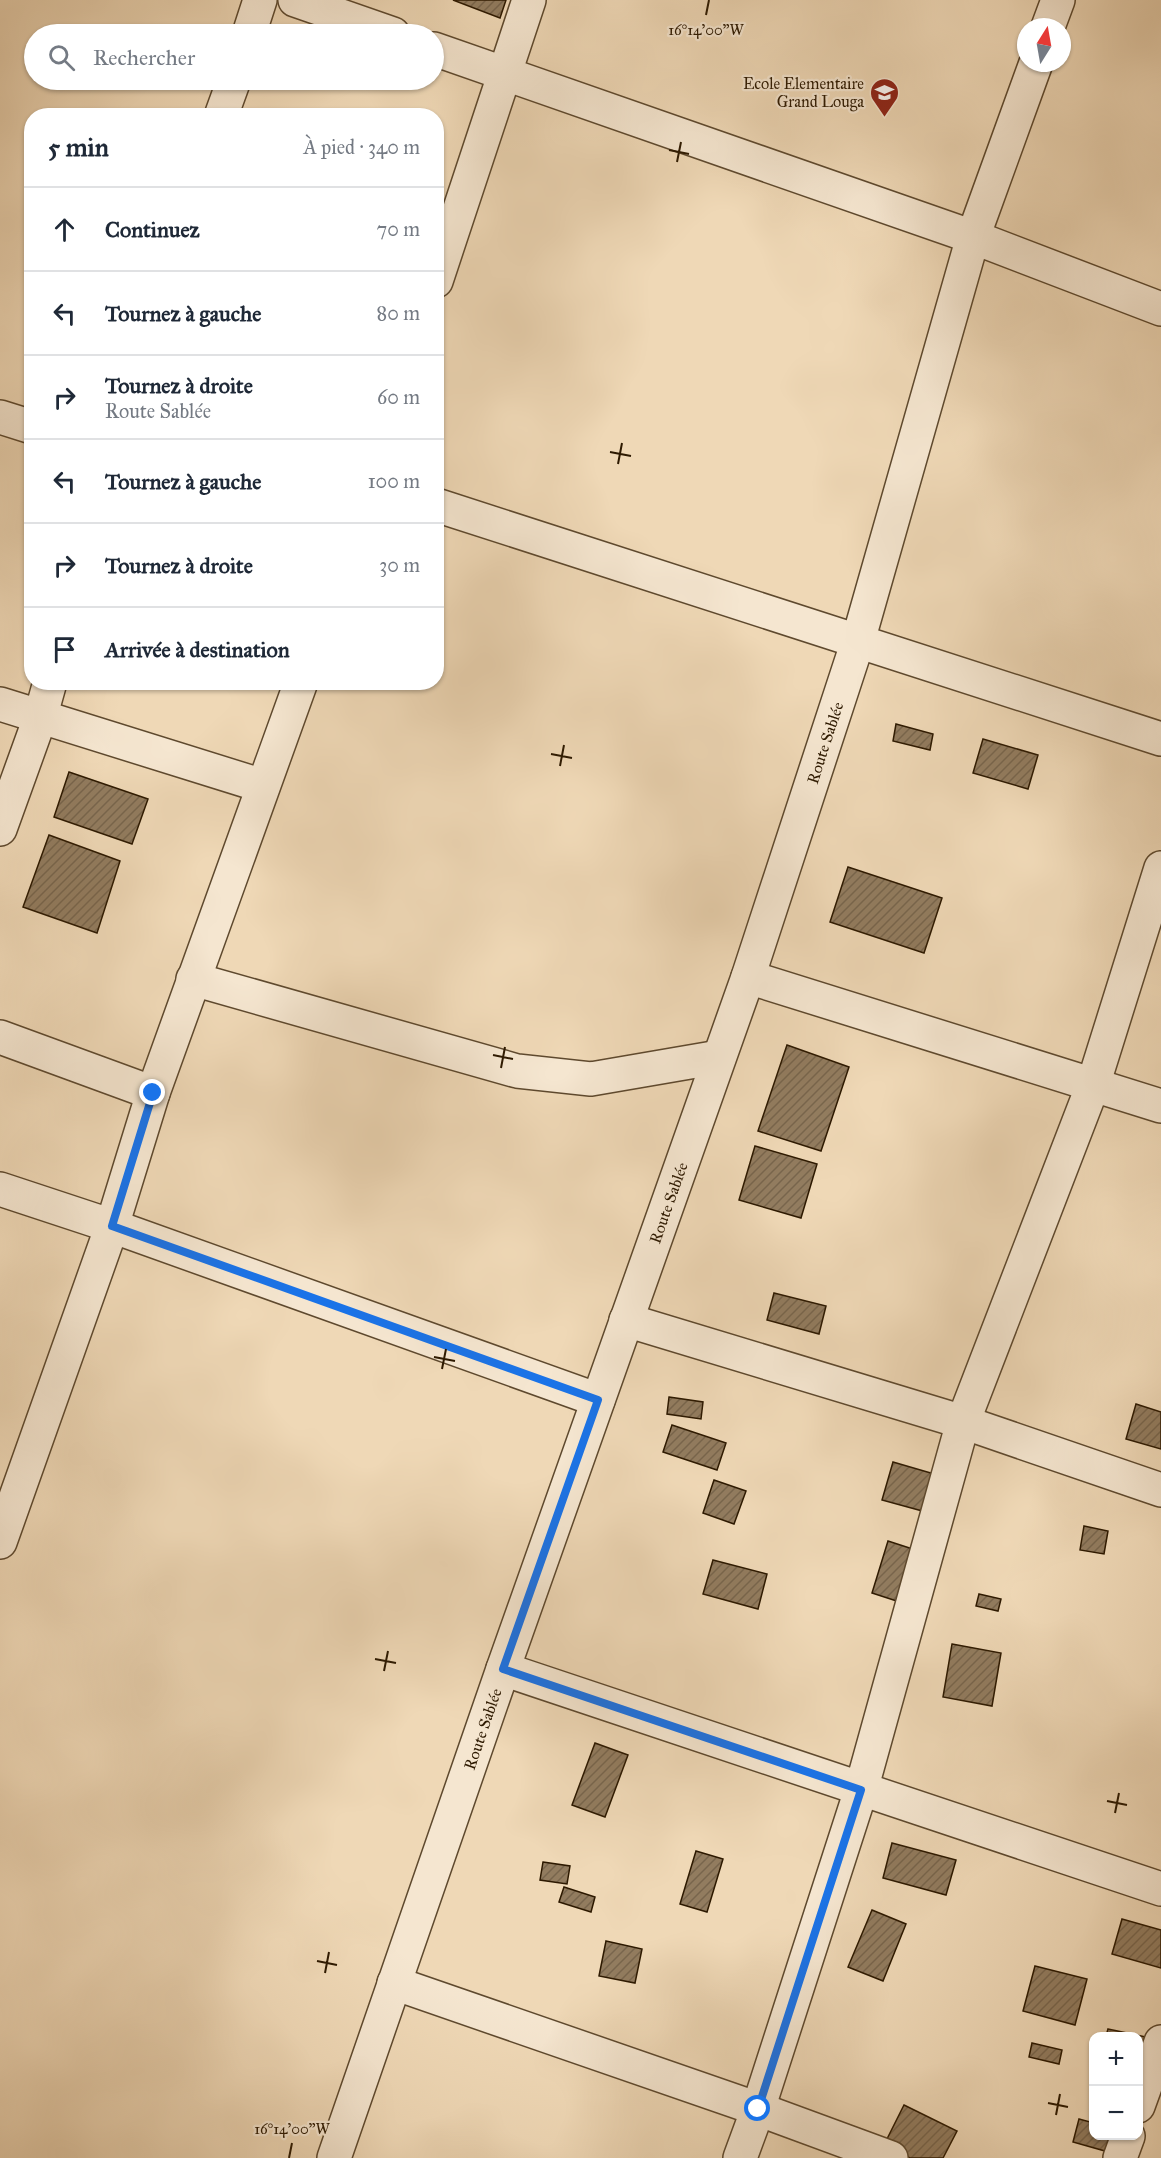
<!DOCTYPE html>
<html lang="fr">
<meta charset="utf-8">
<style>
:root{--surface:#fff;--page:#f6f6f7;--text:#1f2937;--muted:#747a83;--line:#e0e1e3}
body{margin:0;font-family:"IM FELL Great Primer",serif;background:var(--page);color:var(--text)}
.controls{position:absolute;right:18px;bottom:18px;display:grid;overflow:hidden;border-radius:12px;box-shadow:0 2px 4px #0004}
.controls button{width:54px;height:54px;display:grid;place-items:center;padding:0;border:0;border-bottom:2px solid var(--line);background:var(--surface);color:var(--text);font:30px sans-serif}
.compass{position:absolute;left:1017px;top:18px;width:54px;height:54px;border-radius:50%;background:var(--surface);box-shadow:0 2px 4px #0004;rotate:11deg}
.stop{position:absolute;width:18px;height:18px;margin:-14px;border:4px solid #1a73e8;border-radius:50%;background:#fff}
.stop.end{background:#1a73e8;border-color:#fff;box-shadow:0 2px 6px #0008}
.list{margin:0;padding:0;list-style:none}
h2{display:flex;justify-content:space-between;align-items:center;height:78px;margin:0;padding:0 24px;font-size:26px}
h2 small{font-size:20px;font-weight:400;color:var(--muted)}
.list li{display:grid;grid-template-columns:39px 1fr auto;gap:18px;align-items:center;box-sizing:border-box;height:84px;padding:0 24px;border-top:2px solid var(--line)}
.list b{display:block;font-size:22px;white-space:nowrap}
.list p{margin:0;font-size:20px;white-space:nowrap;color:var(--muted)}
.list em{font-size:20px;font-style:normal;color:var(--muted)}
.icon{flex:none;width:33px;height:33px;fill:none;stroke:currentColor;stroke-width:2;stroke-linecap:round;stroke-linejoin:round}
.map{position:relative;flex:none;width:1161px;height:2158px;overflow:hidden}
.search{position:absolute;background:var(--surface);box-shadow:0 2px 4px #0004;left:24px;top:24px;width:420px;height:66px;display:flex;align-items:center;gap:15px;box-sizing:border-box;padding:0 21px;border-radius:33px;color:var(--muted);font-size:22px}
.panel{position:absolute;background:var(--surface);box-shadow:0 2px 4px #0004;left:24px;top:108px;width:420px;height:582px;border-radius:24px}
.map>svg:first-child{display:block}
.building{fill:url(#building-hatch);stroke:#2d1900;stroke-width:1.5}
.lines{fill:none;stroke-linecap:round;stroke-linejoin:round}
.minor-casing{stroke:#5e492e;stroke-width:36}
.minor{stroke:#f5e6d0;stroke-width:33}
.route{stroke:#1a73e8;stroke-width:8}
.ticks{fill:none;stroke:#2d1900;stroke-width:2}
.labels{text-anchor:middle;stroke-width:4.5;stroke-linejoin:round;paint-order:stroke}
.poi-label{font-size:16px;fill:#2d1900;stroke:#f5e6d0;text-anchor:end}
.street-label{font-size:16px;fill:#2d1900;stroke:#f5e6d0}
.ticks-label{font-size:15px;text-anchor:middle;fill:#2d1900;stroke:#f5e6d0;stroke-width:4.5;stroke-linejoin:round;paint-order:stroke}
</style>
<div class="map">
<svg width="1161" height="2158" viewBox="0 0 1161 2158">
<defs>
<pattern id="building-hatch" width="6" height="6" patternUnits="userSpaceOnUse" patternTransform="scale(1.5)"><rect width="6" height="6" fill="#927c5f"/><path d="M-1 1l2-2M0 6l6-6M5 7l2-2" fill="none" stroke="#78654c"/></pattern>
</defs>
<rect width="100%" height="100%" fill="#efd8b6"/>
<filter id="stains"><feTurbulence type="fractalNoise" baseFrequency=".00333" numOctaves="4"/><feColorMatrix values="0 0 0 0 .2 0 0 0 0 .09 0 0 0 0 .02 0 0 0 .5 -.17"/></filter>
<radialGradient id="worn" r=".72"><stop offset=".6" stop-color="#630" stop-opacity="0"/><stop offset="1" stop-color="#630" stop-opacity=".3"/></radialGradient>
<!-- building -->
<g class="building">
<path d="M453 0H506L500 18Z"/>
<path d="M896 724 933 734 930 750 893 741Z"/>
<path d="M983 739 1038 755 1028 789 973 773Z"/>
<path d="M69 772 148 799 132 844 54 817Z"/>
<path d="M49 835 120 861 97 933 23 907Z"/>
<path d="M848 867 942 898 924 953 830 922Z"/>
<path d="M787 1045 849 1067 821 1151 758 1131Z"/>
<path d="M755 1146 817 1164 801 1218 739 1200Z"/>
<path d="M774 1293 826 1306 819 1334 767 1320Z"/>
<path d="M669 1397 703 1402 701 1419 667 1414Z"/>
<path d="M1136 1404 1161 1412V1449L1126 1439Z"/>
<path d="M672 1425 726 1443 717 1470 663 1452Z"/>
<path d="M893 1462 948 1478 937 1515 882 1500Z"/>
<path d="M714 1480 746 1491 734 1524 703 1513Z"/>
<path d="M1084 1526 1108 1531 1104 1554 1080 1550Z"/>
<path d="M888 1541 925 1553 909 1605 872 1593Z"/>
<path d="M713 1560 767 1574 758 1609 703 1594Z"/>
<path d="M979 1594 1001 1599 998 1611 976 1606Z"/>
<path d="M952 1644 1001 1653 992 1706 943 1697Z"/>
<path d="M595 1743 628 1755 605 1817 572 1805Z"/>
<path d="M892 1843 956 1860 946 1895 883 1878Z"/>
<path d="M696 1851 723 1859 707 1912 680 1904Z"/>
<path d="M543 1862 570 1866 567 1884 540 1880Z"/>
<path d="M564 1887 595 1897 591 1912 559 1902Z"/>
<path d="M872 1910 906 1924 883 1981 848 1967Z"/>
<path d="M1122 1919 1161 1930V1968L1112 1954Z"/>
<path d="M606 1941 642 1949 635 1983 599 1976Z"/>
<path d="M1035 1966 1087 1979 1075 2025 1023 2011Z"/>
<path d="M1108 2029 1146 2037 1138 2073V2036H1106Z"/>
<path d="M1032 2043 1062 2050 1059 2064 1029 2057Z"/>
<path d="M904 2105 957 2131 943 2158H910L884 2145Z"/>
<path d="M1079 2119 1094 2123V2136H1110L1105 2151 1073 2142Z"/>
</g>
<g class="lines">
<defs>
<g id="minor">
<path d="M295 0 393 34"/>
<path d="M1048 27 1058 0"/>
<path d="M249 34 260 0"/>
<path d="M434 49 973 237 1161 309"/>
<path d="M221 116 234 80"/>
<path d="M436 281 529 0"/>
<path d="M0 417 32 427"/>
<path d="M436 505 1161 739"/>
<path d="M0 704 263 786"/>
<path d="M0 829 40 718 50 682"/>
<path d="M748 977 1161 1106"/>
<path d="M193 979 517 1071 591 1079 719 1057"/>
<path d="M0 1037 153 1093"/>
<path d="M0 1189 112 1226 598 1400"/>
<path d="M626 1320 963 1422 1161 1490"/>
<path d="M0 1542 112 1226 153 1093 301 682"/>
<path d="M503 1669 1161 1889"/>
<path d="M394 1983 758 2109 891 2158"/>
<path d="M1138 2106 1161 2042"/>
<path id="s1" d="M334 2158 503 1669 748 977 858 641 973 237 1036 63"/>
<path d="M740 2158 758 2109 861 1790 963 1422 1093 1085 1161 868"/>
<path d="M1120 2158 1128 2136"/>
</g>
</defs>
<!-- minor casing -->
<use href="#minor" class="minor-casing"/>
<!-- minor -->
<use href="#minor" class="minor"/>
</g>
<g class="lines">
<!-- route -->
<path class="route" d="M153 1093 112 1226 598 1400 503 1669 861 1790 758 2109"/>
</g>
<!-- ticks -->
<path class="ticks" d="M706 15 709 0M669 150 689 154M677 162 681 142M610 452 631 456M618 464 622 443M551 754 572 758M560 766 564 745M493 1055 513 1059M501 1068 505 1047M434 1357 455 1361M442 1369 446 1349M375 1659 396 1663M384 1671 388 1651M1107 1801 1127 1805M1115 1813 1119 1793M317 1961 337 1965M325 1973 329 1952M1048 2103 1068 2107M1056 2115 1060 2094M289 2158 292 2143"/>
<!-- icons -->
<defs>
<symbol id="school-pin" viewBox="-11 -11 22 30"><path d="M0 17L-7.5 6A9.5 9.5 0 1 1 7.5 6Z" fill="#8f2418" stroke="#f5e6d0"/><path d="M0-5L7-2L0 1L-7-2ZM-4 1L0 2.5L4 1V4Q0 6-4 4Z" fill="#fff"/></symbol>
</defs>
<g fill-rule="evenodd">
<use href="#school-pin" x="868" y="76" width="33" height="45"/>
</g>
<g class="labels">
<!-- poi labels -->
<g class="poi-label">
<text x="864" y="89">Ecole Elementaire<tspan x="864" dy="18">Grand Louga</tspan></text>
</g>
<!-- street labels -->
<g class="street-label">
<text dy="6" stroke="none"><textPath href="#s1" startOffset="1498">Route Sablée</textPath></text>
<text dy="6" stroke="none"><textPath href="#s1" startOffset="1012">Route Sablée</textPath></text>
<text dy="6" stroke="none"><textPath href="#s1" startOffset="454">Route Sablée</textPath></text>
</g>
</g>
<g class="ticks-label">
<text x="706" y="35">16°14'00"W</text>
<text x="292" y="2134">16°14'00"W</text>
</g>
<rect width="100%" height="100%" filter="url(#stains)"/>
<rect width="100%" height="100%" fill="url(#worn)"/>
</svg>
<div class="controls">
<button>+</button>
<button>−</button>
</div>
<svg class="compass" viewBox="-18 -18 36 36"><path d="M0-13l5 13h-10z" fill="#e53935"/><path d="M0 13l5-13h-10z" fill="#747a83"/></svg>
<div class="stop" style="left:758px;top:2109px"></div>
<div class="stop end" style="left:153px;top:1093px"></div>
<div class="search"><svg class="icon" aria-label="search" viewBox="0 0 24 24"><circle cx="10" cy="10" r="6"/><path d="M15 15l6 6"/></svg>Rechercher</div>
<section class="panel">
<h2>5 min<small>À pied · 340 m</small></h2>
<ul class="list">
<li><svg class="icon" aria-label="ahead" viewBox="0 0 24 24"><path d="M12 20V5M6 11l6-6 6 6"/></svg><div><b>Continuez</b></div><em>70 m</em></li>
<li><svg class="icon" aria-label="left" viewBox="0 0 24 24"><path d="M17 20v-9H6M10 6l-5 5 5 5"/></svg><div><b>Tournez à gauche</b></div><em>80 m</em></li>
<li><svg class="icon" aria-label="right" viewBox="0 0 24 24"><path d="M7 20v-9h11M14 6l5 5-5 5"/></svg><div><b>Tournez à droite</b><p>Route Sablée</p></div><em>60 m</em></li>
<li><svg class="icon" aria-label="left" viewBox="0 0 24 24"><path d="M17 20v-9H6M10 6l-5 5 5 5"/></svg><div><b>Tournez à gauche</b></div><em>100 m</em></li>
<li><svg class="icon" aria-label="right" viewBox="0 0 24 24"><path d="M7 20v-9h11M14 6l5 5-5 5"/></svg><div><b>Tournez à droite</b></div><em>30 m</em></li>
<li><svg class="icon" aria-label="arrive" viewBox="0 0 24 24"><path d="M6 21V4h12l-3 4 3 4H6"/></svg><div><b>Arrivée à destination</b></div></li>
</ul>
</section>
</div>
